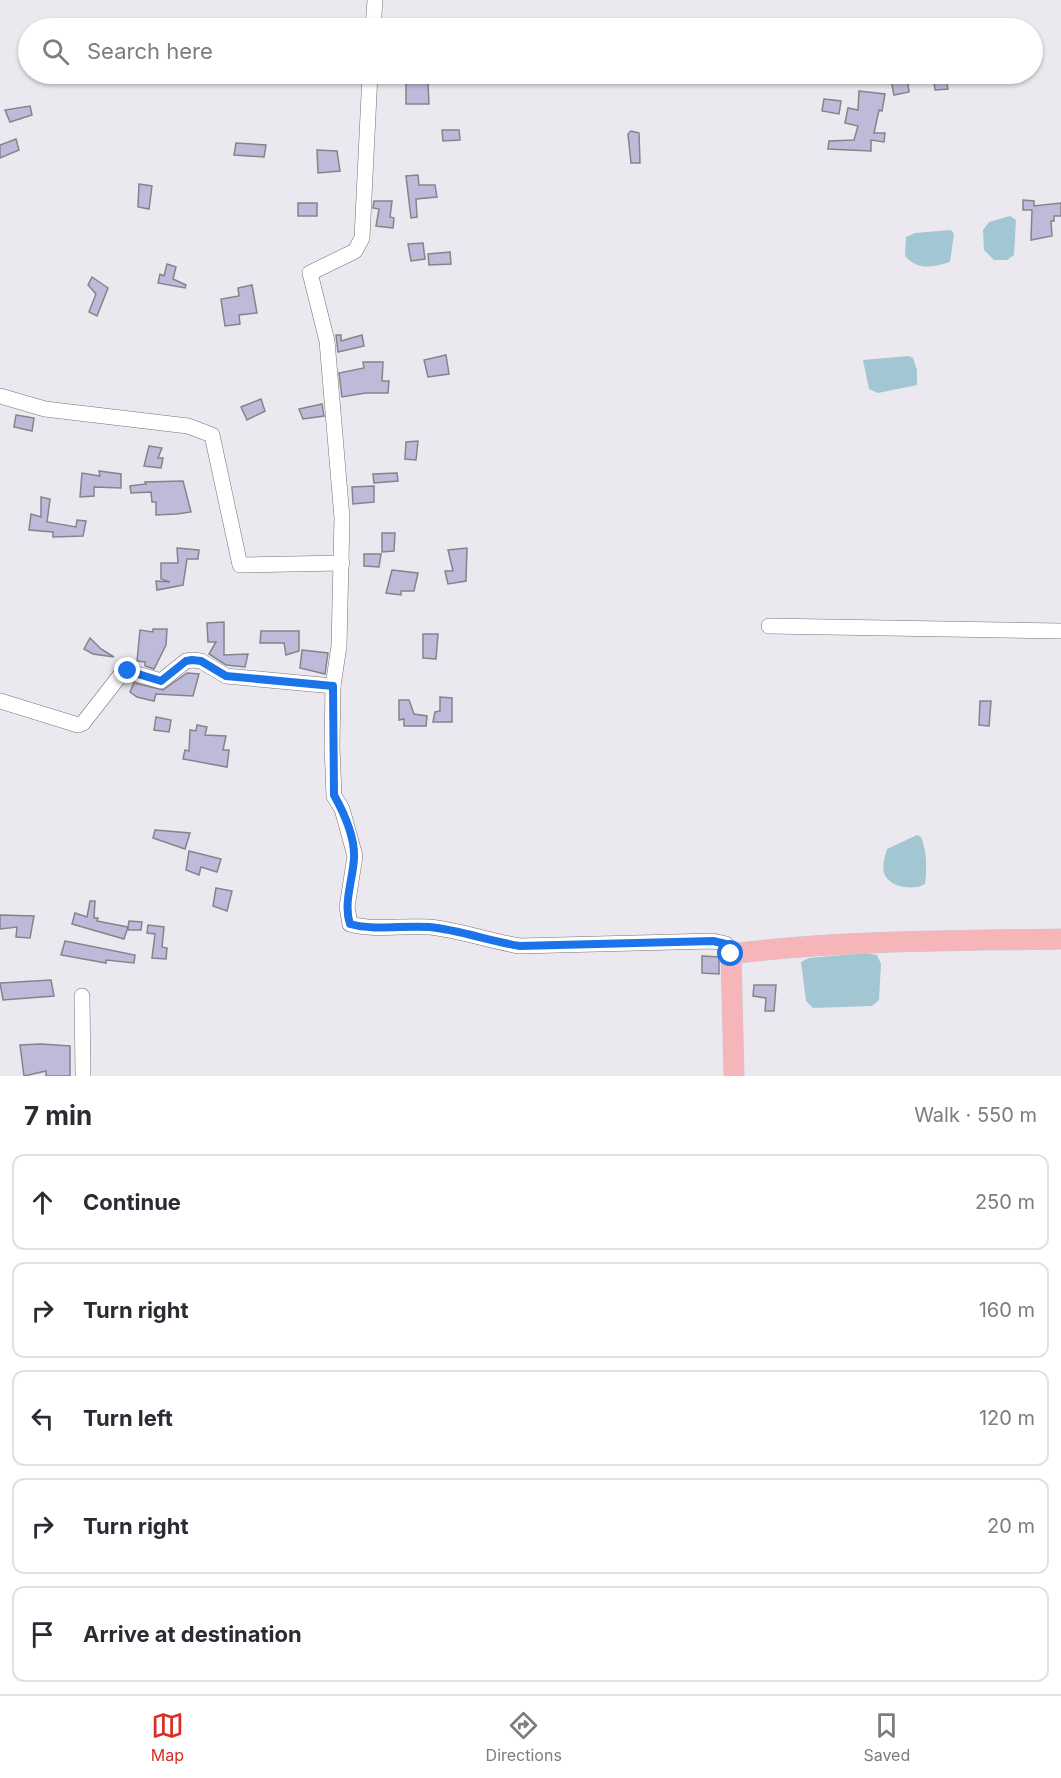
<!DOCTYPE html>
<meta charset="utf-8">
<style>
:root{--surface:#fff;--page:#f2f2f3;--text:#2b2b33;--muted:#7c7c81;--line:#e1e1e2;--accent:#d93025}
body{margin:0;font-family:Inter,sans-serif;background:var(--page);color:var(--text)}
.stop{position:absolute;width:18px;height:18px;margin:-14px;border:4px solid #1a73e8;border-radius:50%;background:#fff}
.stop.end{background:#1a73e8;border-color:#fff;box-shadow:0 2px 6px #0008}
.list{margin:0;padding:0;list-style:none}
h2{display:flex;justify-content:space-between;align-items:center;height:78px;margin:0;padding:0 24px;font-size:26px}
h2 small{font-size:20px;font-weight:400;color:var(--muted)}
.list li{display:grid;grid-template-columns:39px 1fr auto;gap:18px;align-items:center;box-sizing:border-box;height:96px;margin:0 12px 12px;padding:0 12px;border:2px solid var(--line);border-radius:12px}
.list b{display:block;font-size:22px;white-space:nowrap}
.list em{font-size:20px;font-style:normal;color:var(--muted)}
.icon{flex:none;width:33px;height:33px;fill:none;stroke:currentColor;stroke-width:2;stroke-linecap:round;stroke-linejoin:round}
.map{position:relative;flex:none;width:1061px;height:1076px;overflow:hidden}
.search{position:absolute;background:var(--surface);box-shadow:0 2px 4px #0004;left:18px;right:18px;top:18px;height:66px;display:flex;align-items:center;gap:15px;box-sizing:border-box;padding:0 21px;border-radius:33px;color:var(--muted);font-size:22px}
.sheet{height:618px;background:var(--surface)}
nav{display:flex;justify-content:space-around;align-items:center;box-sizing:border-box;height:84px;border-top:2px solid var(--line);background:var(--surface);font-size:16px;color:var(--muted)}
nav a{display:grid;justify-items:center;gap:3px}
nav .on{color:var(--accent)}
.map>svg:first-child{display:block}
.water{fill:#a3c7d2}
.building{fill:#bdbbd9;stroke:#84848b;stroke-width:1.5}
.lines{fill:none;stroke-linecap:round;stroke-linejoin:round}
.minor-casing{stroke:#767379;stroke-width:16}
.major-casing{stroke:#c9c9c9;stroke-width:21}
.minor{stroke:#fff;stroke-width:15}
.major{stroke:#f6b6b9;stroke-width:20}
.route{stroke:#1a73e8;stroke-width:8}
</style>
<div class="map">
<svg width="1061" height="1076" viewBox="0 0 1061 1076">
<rect width="100%" height="100%" fill="#ebe8ef"/>
<!-- water -->
<g class="water">
<path d="M1010 216 1016 220 1014 255 1007 260H994L984 250 983 230 989 222Z"/>
<path d="M951 230 954 234 950 262C933 267 918 271 905 256L906 237 915 233Z"/>
<path d="M908 356 913 358 917 370V385L878 393 869 389 863 360Z"/>
<path d="M917 835 921 837C927 851 927 869 925 884 914 891 889 888 884 873 882 866 885 856 887 849Z"/>
<path d="M865 953 877 955 881 964 879 1000 872 1006 813 1008 806 1001 801 962 809 958Z"/>
</g>
<!-- building -->
<g class="building">
<path d="M933 74H945L948 89 935 90Z"/>
<path d="M907 77 909 92 894 95 891 80Z"/>
<path d="M406 82 428 83 429 104H406Z"/>
<path d="M859 91 885 94 882 111 879 110 874 133H885L884 142 871 140V151L828 149 829 141 854 140 858 126 845 123 848 108 858 110Z"/>
<path d="M824 99 841 101 839 114 822 111Z"/>
<path d="M30 106 32 115 10 122 5 110Z"/>
<path d="M442 130H459L460 140 443 141Z"/>
<path d="M631 131 639 133 640 163H631L628 134Z"/>
<path d="M16 139 19 150 0 158V145Z"/>
<path d="M236 143 266 145 264 157 234 155Z"/>
<path d="M317 150 337 151 340 171 318 173Z"/>
<path d="M418 175 419 185H435L437 197 416 199 417 217 411 218 406 176Z"/>
<path d="M139 184 152 186 149 209 138 207Z"/>
<path d="M1023 200 1034 201V206L1061 203V216H1054V221H1051L1052 236 1031 240 1032 210H1023Z"/>
<path d="M374 201H392L390 217 394 218 393 228 376 226 379 209 373 208Z"/>
<rect x="298" y="203" width="19" height="13"/>
<path d="M423 243 425 259 411 261 408 244Z"/>
<path d="M450 252 451 264 429 265 428 254Z"/>
<path d="M167 264 176 267 173 279 186 285 185 288 158 283 160 274 164 276Z"/>
<path d="M92 277 108 288 97 316 89 312 96 294 88 285Z"/>
<path d="M252 285 257 313 239 315 240 324 225 326 221 299 239 296 238 288Z"/>
<path d="M336 335H341V341L362 335 364 346 338 352Z"/>
<path d="M446 355 449 374 428 377 424 360Z"/>
<path d="M363 362H383L382 381H389L388 393H366L342 397 339 373 364 368Z"/>
<path d="M261 399 265 411 247 420 241 407Z"/>
<path d="M322 404 324 416 303 419 299 409Z"/>
<path d="M16 415 34 418 32 431 14 427Z"/>
<path d="M418 441 416 460 405 459 406 442Z"/>
<path d="M149 446 162 448 158 458H163L161 468 144 466Z"/>
<path d="M99 471 121 474V488L94 487V496L80 497 82 473 100 476Z"/>
<path d="M397 473 398 481 374 483 373 474Z"/>
<path d="M183 481 191 512 177 514 156 515V502H152L151 492 131 493 130 486 146 484 145 482Z"/>
<path d="M374 486V502L353 504 352 487Z"/>
<path d="M41 497 50 499 47 522 76 527 77 520 86 521 83 536 53 537V532L29 530 31 514 41 517Z"/>
<path d="M382 533H395L394 551 382 552Z"/>
<path d="M177 548 199 550 198 559H187L183 585 157 590 156 581 170 582 161 579V563H178Z"/>
<path d="M467 548 466 581 448 584 445 571H453L448 550Z"/>
<path d="M364 554H381L379 567 364 566Z"/>
<path d="M392 570 418 573 414 591H401V595L386 593Z"/>
<path d="M224 622V655L248 654 245 667 226 665 209 654 216 642H208L207 623Z"/>
<path d="M153 629H167L166 645 154 669 145 666V662L137 661 140 630 153 632Z"/>
<path d="M261 631H299V651L286 655 284 643H260Z"/>
<path d="M423 634H438L436 659 423 658Z"/>
<path d="M90 638 101 649 114 657 93 654 84 649Z"/>
<path d="M302 650 328 653 325 674 300 668Z"/>
<path d="M187 673 199 674 193 696 156 694 154 701 137 697 130 692 134 683 163 690Z"/>
<path d="M440 697 452 698V722H433L435 712 440 711Z"/>
<path d="M399 700H409L414 714 427 716 426 726H404V719L399 720Z"/>
<path d="M980 701H991L989 726 979 725Z"/>
<path d="M156 717 171 720 169 732 154 730Z"/>
<path d="M197 725 207 727 205 735 226 736 223 750H229L227 767 183 759 185 750 189 751 190 730 196 731Z"/>
<path d="M155 830 190 833 185 849 153 838Z"/>
<path d="M189 851 221 859 217 872 201 867 199 875 186 870Z"/>
<path d="M216 888 232 891 227 911 213 906Z"/>
<path d="M90 901H95L94 918H98L97 921 128 927 129 921 142 922 141 930H128V927L124 939 72 924 75 913 87 917Z"/>
<path d="M0 915 34 916 30 938 16 937 17 927 0 929Z"/>
<path d="M148 925 164 927 162 947 167 948 166 959 152 958 155 934 147 933Z"/>
<path d="M65 941 135 955 134 963 106 960V963L61 955Z"/>
<path d="M702 956 719 957V974L702 973Z"/>
<path d="M51 980 54 996 3 1000 0 983Z"/>
<path d="M754 985H776L774 1011H765L766 998 753 996Z"/>
<path d="M41 1044 70 1046V1076H46V1071L24 1076 20 1045Z"/>
</g>
<g class="lines">
<defs>
<g id="minor">
<path d="M373 28 375 0"/>
<path d="M370 74 362 238 355 251 310 273 327 341 342 518 339 646 333 686 332 746 334 796 342 809 355 856 347 907 350 924C375 931 403 925 429 927 460 930 489 941 520 946L713 941 726 944 731 954"/>
<path d="M0 396 45 409 188 426 212 435 240 565 342 563"/>
<path d="M769 626 1061 631"/>
<path d="M0 701 78 725 83 723 122 673 127 671 161 681 186 661 192 660 201 661 226 676 333 686"/>
<path d="M82 996 83 1076"/>
</g>
<path id="major" d="M734 1076 731 954C840 940 951 941 1061 939"/>
</defs>
<!-- minor casing -->
<use href="#minor" class="minor-casing"/>
<!-- major casing -->
<use href="#major" class="major-casing"/>
<!-- minor -->
<use href="#minor" class="minor"/>
<!-- major -->
<use href="#major" class="major"/>
</g>
<g class="lines">
<!-- route -->
<path class="route" d="M128 671 161 681 186 661 192 660 201 661 226 676 333 686 334 795C344 813 355 838 354 858 353 880 343 903 350 924 375 931 403 925 429 927 460 930 489 941 520 946L713 941 726 944 731 954"/>
</g>
</svg>
<div class="stop" style="left:731px;top:954px"></div>
<div class="stop end" style="left:128px;top:671px"></div>
<div class="search"><svg class="icon" aria-label="search" viewBox="0 0 24 24"><circle cx="10" cy="10" r="6"/><path d="M15 15l6 6"/></svg>Search here</div>
</div>
<section class="sheet">
<h2>7 min<small>Walk · 550 m</small></h2>
<ul class="list">
<li><svg class="icon" aria-label="ahead" viewBox="0 0 24 24"><path d="M12 20V5M6 11l6-6 6 6"/></svg><div><b>Continue</b></div><em>250 m</em></li>
<li><svg class="icon" aria-label="right" viewBox="0 0 24 24"><path d="M7 20v-9h11M14 6l5 5-5 5"/></svg><div><b>Turn right</b></div><em>160 m</em></li>
<li><svg class="icon" aria-label="left" viewBox="0 0 24 24"><path d="M17 20v-9H6M10 6l-5 5 5 5"/></svg><div><b>Turn left</b></div><em>120 m</em></li>
<li><svg class="icon" aria-label="right" viewBox="0 0 24 24"><path d="M7 20v-9h11M14 6l5 5-5 5"/></svg><div><b>Turn right</b></div><em>20 m</em></li>
<li><svg class="icon" aria-label="arrive" viewBox="0 0 24 24"><path d="M6 21V4h12l-3 4 3 4H6"/></svg><div><b>Arrive at destination</b></div></li>
</ul>
</section>
<nav>
<a class="on"><svg class="icon" aria-label="map" viewBox="0 0 24 24"><path d="M3 6l6-2 6 2 6-2v14l-6 2-6-2-6 2zM9 4v14M15 6v14"/></svg>Map</a>
<a><svg class="icon" aria-label="directions" viewBox="0 0 24 24"><path d="M12 3l9 9-9 9-9-9zM9 14v-3h6M13 9l2 2-2 2"/></svg>Directions</a>
<a><svg class="icon" aria-label="saved" viewBox="0 0 24 24"><path d="M7 4h10v16l-5-4-5 4z"/></svg>Saved</a>
</nav>
